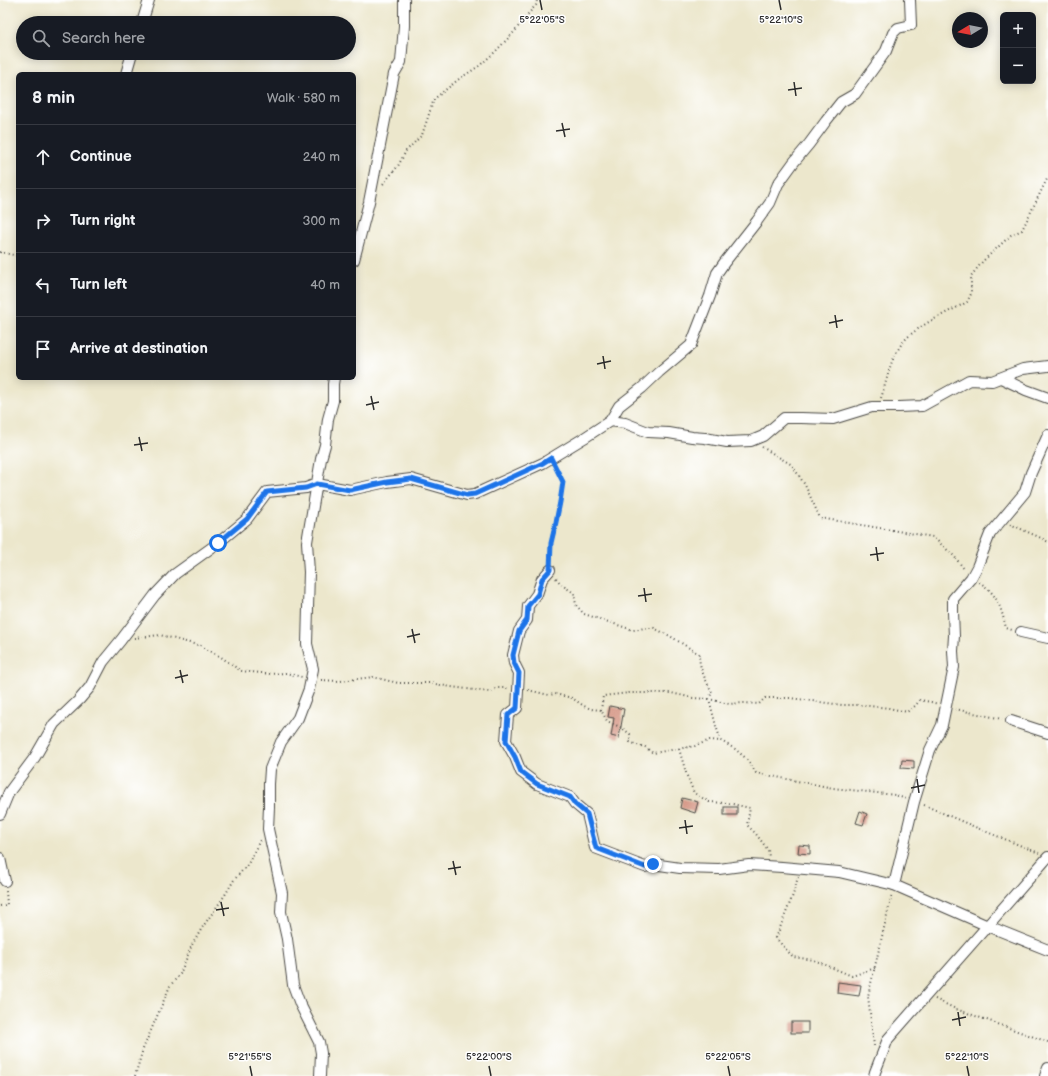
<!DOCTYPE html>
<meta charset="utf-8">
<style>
:root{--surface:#171b24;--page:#242831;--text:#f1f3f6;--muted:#9ea1a6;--line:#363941}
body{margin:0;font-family:"Balsamiq Sans",sans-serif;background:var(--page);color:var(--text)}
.controls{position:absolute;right:12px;top:12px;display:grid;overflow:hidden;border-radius:6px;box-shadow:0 2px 10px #0003}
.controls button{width:36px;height:36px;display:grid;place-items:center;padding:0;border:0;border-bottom:1px solid var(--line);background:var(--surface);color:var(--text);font:20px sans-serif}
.compass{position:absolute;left:952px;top:12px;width:36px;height:36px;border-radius:50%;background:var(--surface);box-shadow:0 2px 10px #0003;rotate:260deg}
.stop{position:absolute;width:12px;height:12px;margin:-9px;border:3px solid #1a73e8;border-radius:50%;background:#fff}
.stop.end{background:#1a73e8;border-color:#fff;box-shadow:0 1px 4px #0008}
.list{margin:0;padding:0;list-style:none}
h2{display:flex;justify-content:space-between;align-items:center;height:52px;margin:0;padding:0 16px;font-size:17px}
h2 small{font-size:13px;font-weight:400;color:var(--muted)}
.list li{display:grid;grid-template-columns:26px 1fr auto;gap:12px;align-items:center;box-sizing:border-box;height:64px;padding:0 16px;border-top:1px solid var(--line)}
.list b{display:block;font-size:15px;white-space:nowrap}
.list em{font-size:13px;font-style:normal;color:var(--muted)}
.icon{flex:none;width:22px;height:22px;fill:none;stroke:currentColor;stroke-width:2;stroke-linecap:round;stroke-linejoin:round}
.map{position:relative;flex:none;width:1048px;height:1076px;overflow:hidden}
.search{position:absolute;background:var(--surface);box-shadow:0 2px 10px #0003;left:16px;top:16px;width:340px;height:44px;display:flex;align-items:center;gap:10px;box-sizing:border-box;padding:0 14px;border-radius:22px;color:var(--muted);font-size:15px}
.panel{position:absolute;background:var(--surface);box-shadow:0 2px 10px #0003;left:16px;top:72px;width:340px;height:308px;border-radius:6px}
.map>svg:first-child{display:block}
.building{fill:#d59786}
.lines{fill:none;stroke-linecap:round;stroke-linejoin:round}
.minor-casing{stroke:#484743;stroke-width:12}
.path{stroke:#484743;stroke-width:2;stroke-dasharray:1 3;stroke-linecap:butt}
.minor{stroke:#fff;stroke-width:10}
.route{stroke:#1a73e8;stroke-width:5}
.ticks{fill:none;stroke:#2b2b2b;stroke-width:1.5}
.ticks-label{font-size:10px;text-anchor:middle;fill:#2b2b2b;stroke:#fff;stroke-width:3;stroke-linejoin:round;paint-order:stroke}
</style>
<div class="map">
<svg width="1048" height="1076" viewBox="0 0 1048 1076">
<rect width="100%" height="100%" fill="#fff"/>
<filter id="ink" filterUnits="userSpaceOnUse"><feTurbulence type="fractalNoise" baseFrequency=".025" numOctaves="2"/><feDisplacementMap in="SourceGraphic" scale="8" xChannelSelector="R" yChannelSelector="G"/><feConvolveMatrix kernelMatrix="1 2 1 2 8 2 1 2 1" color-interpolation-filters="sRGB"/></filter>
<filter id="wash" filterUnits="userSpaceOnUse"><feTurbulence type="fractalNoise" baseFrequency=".012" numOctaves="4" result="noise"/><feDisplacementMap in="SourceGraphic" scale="16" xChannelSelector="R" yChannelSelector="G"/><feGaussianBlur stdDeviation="0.9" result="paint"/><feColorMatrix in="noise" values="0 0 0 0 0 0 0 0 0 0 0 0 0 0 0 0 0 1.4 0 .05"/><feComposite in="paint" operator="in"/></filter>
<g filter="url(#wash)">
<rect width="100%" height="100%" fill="#ece7cc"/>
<g id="blocks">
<!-- building -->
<g class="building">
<path d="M610 706 624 709 619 738 611 736 614 718 608 717Z"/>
<path d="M902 760 914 761V769L901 768Z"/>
<path d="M682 798 698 802 695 813 680 808Z"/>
<rect x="724" y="807" width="13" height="8"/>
<path d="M860 811 867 814 863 825 856 823Z"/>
<path d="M799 845 810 846V854L798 853Z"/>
<path d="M838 982 861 985 859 996 837 993Z"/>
<rect x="791" y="1022" width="17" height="11"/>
</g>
</g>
</g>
<g filter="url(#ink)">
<use href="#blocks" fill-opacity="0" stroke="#484743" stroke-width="1"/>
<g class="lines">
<defs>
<g id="minor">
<path d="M142 23 149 0"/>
<path d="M126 74 132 53"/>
<path d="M354 260 369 202 394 74 401 62 404 26V0"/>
<path d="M1001 378 1026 390 1048 398"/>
<path d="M610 421 619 406 642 388 659 372 691 345 710 296 717 273 724 263 757 221 770 203 778 184 794 162 809 144 826 121 841 102 855 94 886 51 893 33 898 28 911 25 910 0"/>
<path d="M550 570 542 579 537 594 528 606 527 620 519 631 513 655 514 663 519 673 517 708 508 715 506 741 515 757 521 772 537 784 570 797 575 804 587 814 595 848 645 867 653 864 680 868 719 869 749 865 782 867 839 872 894 885 988 926 1048 950"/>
<path d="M1021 632 1048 638"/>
<path d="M1011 721 1048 733"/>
<path d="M0 814 9 792 35 757 54 724 79 700 90 687 103 662 121 640 155 595 175 574 218 543 247 519 267 492 306 488 317 484 350 490 387 482 411 479 467 495 475 494 543 463 584 438 610 421 625 423 648 432 669 433 692 437 705 438 727 442 751 441 763 436 784 418H801L833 419 872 407H899L922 406 969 380 992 381 1023 369 1048 366"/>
<path d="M0 858 5 881"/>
<path d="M894 885 914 802 930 750 942 725 954 667 953 651 954 636 953 612V599L971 578 977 567 990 534 1025 492 1031 473 1048 435"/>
<path d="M320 1076 321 1053 319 1042 300 1004 293 985 287 939 281 912 282 893 268 829 269 807V784L270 769 281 742 298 718 309 689 313 669 307 644 309 572 307 542 321 459 325 445 328 419 333 401V384L334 378"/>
<path d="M874 1076 875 1072 888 1039 1048 857"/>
<path d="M1045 1076 1048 1068"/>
</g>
</defs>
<!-- minor casing -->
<use href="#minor" class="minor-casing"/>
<!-- path -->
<g class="path">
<path d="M383 184 398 166 406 151 422 135 434 99 459 79 479 66 495 52 516 30 522 21 536 5 537 0"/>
<path d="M0 252 18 256"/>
<path d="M881 398C887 381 889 363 899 348 911 327 946 314 967 302L971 294V276L983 261 1011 235 1022 230 1048 177"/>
<path d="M762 447 792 465 805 485 820 518 933 537 954 556 965 570"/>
<path d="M1010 524 1041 538 1048 542"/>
<path d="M550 560 551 543 556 522 560 502 563 482 556 467"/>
<path d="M556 578 562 585 574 593 576 605 584 614 633 630 645 628H654L670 636 699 654C699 668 705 679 712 692L709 699 716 726 721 741 735 749 748 760 756 773 833 788 895 795 906 799"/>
<path d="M979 582C998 594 1001 608 1006 628L1012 630"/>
<path d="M134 638 160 635 201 646 221 657 241 671 271 674 286 673 302 677"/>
<path d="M321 680 340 681 373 677 398 683H430L451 687 490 692 497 688H509"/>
<path d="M528 690 549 695 555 694 572 698 584 706 591 709 601 710 607 721 622 728 630 734V742L637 745 645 747 653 753 695 746 710 740 721 741"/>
<path d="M955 709 1002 719"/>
<path d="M601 710 603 696 629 693H671L693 698 709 699 729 704 744 703 759 704 765 698H790L842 705H860L889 708 907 712 915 706 920 700 931 702 938 704"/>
<path d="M679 749 687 776 694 793 709 802 728 803 750 808 747 825 756 834 768 850 769 857"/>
<path d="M924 805 982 830 1039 853"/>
<path d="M798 877 793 895 776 938 793 957 814 960 852 976 875 968"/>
<path d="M0 906 7 905 6 891"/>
<path d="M935 999 956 1009 1048 1042"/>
<path d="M874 1046 868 996 892 894"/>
<path d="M135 1076 143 1049 170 986 180 974 192 945 202 928 225 895 234 880 248 864 260 840"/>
</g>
<!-- minor -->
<use href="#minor" class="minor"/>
</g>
</g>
<g class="lines" filter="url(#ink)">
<!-- route -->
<path class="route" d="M218 543 247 519 267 492 306 488 317 484 350 490 387 482 411 479 467 495 475 494 543 463 551 458 563 482 560 502 556 522 551 543 550 570 542 579 538 594 528 606 527 620 519 631 513 655 514 663 519 673 517 708 508 715 506 741 515 757 521 772 537 784 570 797 575 804 587 814 596 848 645 867 653 864"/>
</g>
<!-- ticks -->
<path class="ticks" d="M540 0 542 10M779 0 781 10M794 82 796 96M788 90 802 88M562 123 565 137M556 131 570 129M835 315 837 328M829 323 843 320M603 356 605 369M597 364 611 361M371 396 374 410M366 405 379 402M139 437 142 451M134 445 148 443M876 547 878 561M870 555 884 553M644 588 646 602M638 596 652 594M412 629 415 643M407 637 420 634M180 670 183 683M175 678 188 675M917 779 919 793M911 788 925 785M685 820 687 834M679 828 693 826M453 861 456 875M448 869 461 867M221 902 224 916M216 910 229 908M958 1012 960 1026M952 1020 966 1017M250 1066 252 1076M489 1066 491 1076M728 1066 730 1076M967 1066 969 1076"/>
<g class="ticks-label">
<text x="542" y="23">5°22'05"S</text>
<text x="781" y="23">5°22'10"S</text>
<text x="250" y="1060">5°21'55"S</text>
<text x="489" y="1060">5°22'00"S</text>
<text x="728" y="1060">5°22'05"S</text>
<text x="967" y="1060">5°22'10"S</text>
</g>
</svg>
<div class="controls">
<button>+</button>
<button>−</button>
</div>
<svg class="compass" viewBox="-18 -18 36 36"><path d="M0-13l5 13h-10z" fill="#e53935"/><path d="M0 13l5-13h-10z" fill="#9ea1a6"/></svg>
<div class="stop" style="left:218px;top:543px"></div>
<div class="stop end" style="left:653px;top:864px"></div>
<div class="search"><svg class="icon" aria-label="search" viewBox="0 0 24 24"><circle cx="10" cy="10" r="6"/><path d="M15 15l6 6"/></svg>Search here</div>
<section class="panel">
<h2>8 min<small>Walk · 580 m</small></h2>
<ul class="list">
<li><svg class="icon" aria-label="ahead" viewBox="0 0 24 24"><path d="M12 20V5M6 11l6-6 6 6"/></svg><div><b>Continue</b></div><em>240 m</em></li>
<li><svg class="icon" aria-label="right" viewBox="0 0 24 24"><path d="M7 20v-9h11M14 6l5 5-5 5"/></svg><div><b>Turn right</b></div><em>300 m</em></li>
<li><svg class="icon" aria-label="left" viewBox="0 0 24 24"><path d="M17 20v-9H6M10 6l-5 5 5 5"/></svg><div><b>Turn left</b></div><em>40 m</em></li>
<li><svg class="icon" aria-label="arrive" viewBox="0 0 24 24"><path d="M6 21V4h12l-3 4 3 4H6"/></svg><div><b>Arrive at destination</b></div></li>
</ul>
</section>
</div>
